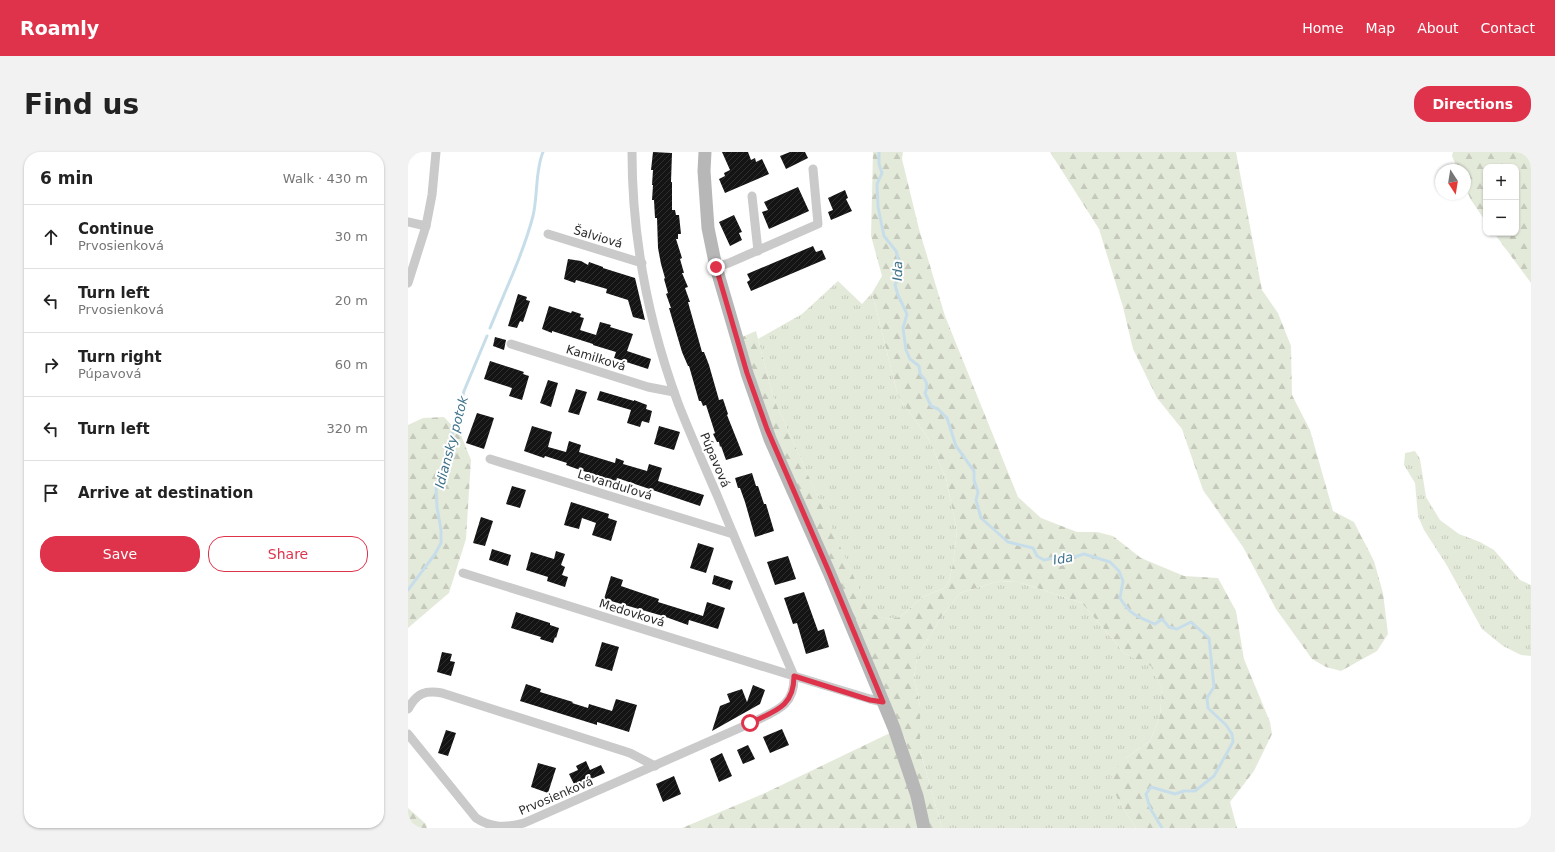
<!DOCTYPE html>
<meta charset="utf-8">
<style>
:root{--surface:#fff;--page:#f2f2f2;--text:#222;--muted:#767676;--line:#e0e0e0;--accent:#df334b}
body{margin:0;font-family:"DejaVu Sans",sans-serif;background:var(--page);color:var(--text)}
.controls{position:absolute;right:12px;top:12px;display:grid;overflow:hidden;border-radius:8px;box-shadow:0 1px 3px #0004}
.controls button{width:36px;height:36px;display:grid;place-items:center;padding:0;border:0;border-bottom:1px solid var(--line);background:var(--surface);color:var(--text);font:20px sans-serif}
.compass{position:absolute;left:1027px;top:12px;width:36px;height:36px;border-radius:50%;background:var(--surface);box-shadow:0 1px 3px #0004;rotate:168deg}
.stop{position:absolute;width:12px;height:12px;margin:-9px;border:3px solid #df334b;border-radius:50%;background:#fff}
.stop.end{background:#df334b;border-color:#fff;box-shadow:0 1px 4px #0008}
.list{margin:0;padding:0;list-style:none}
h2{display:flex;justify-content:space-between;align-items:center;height:52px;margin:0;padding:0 16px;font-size:17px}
h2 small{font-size:13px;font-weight:400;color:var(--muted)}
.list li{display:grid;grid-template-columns:26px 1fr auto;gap:12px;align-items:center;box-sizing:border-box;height:64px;padding:0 16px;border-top:1px solid var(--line)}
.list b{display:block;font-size:15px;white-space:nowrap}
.list p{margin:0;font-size:13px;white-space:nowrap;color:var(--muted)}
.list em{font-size:13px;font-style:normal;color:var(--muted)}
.actions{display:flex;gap:8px;padding:12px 16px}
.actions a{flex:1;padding:9px 0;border:1px solid var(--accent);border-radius:16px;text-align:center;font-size:14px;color:var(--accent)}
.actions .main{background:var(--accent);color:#fff}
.icon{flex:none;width:22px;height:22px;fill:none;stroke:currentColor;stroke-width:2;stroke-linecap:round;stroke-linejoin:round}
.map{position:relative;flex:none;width:1123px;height:676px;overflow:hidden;border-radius:16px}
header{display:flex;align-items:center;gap:24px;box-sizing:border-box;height:56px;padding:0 20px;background:var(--accent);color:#fff}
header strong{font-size:19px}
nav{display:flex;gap:22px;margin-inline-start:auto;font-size:14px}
.intro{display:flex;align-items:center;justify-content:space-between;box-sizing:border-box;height:96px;padding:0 24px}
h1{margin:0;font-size:28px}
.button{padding:10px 18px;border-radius:16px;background:var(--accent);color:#fff;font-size:14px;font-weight:700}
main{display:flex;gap:24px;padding:0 24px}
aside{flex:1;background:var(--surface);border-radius:16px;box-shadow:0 1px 3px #0004}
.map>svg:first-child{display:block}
.grass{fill:url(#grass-tufts)}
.forest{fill:url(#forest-firs)}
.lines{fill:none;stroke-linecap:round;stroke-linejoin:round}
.stream{stroke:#c7deea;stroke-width:3}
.building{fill:url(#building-hatch)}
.street{stroke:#cacaca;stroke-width:9}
.secondary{stroke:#b7b7b7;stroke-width:13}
.route{stroke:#df334b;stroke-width:5}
.labels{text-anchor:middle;stroke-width:4;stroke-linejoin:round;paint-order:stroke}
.street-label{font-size:12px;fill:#2d2d2d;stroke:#fff}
.water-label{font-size:13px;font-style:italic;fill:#3e728c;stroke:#fff}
</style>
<header>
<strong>Roamly</strong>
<nav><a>Home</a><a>Map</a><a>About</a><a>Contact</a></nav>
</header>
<div class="intro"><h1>Find us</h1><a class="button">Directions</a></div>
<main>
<aside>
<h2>6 min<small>Walk · 430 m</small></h2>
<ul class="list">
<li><svg class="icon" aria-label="ahead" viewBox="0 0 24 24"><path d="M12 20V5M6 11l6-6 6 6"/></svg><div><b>Continue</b><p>Prvosienková</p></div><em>30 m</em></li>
<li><svg class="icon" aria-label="left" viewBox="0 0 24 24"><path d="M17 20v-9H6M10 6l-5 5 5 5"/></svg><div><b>Turn left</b><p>Prvosienková</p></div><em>20 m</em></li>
<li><svg class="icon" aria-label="right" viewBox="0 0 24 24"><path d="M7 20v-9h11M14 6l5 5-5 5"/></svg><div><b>Turn right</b><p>Púpavová</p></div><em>60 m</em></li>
<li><svg class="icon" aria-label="left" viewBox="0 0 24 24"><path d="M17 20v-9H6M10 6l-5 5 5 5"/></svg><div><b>Turn left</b></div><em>320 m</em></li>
<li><svg class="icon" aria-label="arrive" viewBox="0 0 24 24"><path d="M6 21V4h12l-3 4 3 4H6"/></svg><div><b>Arrive at destination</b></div></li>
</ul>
<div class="actions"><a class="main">Save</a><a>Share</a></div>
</aside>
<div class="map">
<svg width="1123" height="676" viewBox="0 0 1123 676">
<defs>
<pattern id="grass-tufts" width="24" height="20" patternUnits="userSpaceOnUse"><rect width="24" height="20" fill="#e4eada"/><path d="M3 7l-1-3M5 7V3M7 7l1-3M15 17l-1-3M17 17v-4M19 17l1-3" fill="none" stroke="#c4c9bb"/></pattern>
<pattern id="forest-firs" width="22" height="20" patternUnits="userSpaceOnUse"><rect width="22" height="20" fill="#e4eada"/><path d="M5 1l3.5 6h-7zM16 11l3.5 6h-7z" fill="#c4c9bb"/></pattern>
<pattern id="building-hatch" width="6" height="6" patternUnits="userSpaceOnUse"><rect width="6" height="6" fill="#141414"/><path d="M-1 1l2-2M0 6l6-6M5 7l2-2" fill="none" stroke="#2e2e2e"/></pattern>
</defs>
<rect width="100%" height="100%" fill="#fff"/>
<!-- grass -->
<g class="grass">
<path d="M430 129 454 152 464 141 490 244 520 286 538 326 549 379 545 412 541 429 536 436 515 445 492 465 479 467 462 462 365 245 350 187 394 162Z"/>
<path d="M1007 299 1012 307 1018 345 1032 368 1051 382 1072 390 1086 398 1112 428 1123 433V504L1113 503 1095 494 1074 477 1038 412 1016 378 1010 364 1007 331 996 313 997 301Z"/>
<path d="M591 429 611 430 674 451 717 502 743 513 754 537 752 564 742 589 718 606 711 650 728 676H534L512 598V554L506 526 509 505 534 464 552 441Z"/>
</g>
<!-- forest -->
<g class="forest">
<path d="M465 0H495L494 7 511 77 537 164 610 345 633 366 669 380H689L705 384 733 406 776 424 810 426 828 459 836 507 862 570 864 582 846 619 822 650 829 676H728L711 650 702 628 707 618 718 606 742 589 752 564 754 537 743 514 717 502 674 451 611 430 591 429 552 441 534 464 509 505 506 526 512 554V598L534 676H521L497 587 367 285 334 185 348 179 365 245 462 461 479 467 492 465 515 445 536 436 541 429 545 412 549 379 538 326 520 286 490 244 464 141 474 124 463 84Z"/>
<path d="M642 0H828L854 138 870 161 883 194 884 243 902 278 925 359 946 370 966 409 975 441 980 482 969 499 933 519 918 515 904 507 868 457 835 395 795 338 774 277 749 246 725 197 715 155 691 77Z"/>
<path d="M1045 0H1123V131L1086 81H1108V15H1078V70L1063 48 1057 35V18H1050L1044 4Z"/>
<path d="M36 265 53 283 63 308 58 387 41 441 0 476V273L15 266Z"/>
<path d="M484 580 504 647 510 676H274L357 641Z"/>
<path d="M0 656 18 672 19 676H0Z"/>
</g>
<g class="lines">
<!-- stream -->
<g class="stream">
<path d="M471 0V12L474 21 469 32 470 55 476 84 488 99 491 110V125L487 133 490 143 499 162 495 176 498 198 502 207 511 214 512 222C518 228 521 233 517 241L523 254 530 257 539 266 548 294 566 319V328L570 340 568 348 573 366 600 390 625 396 629 404 636 408 646 406 660 407 676 402 702 410 711 419 715 429 712 446C722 463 730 465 747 472L754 467 761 475 769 477 783 470 801 486 806 535 799 546 800 556 818 573 824 582 825 590 806 624 787 639H776L767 642 743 635 738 642 742 656 754 676"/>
<path d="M82 176C97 139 115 102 125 64 130 43 127 19 135 0"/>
<path d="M0 438 27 402 33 391V378L29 355 28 334 35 316 56 239 79 184"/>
</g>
</g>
<!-- building -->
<g class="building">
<path d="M245 0 264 1 263 30H264V58H267L268 63H271L273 82H270V87H268L274 106 272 107 276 121H274L280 135 277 136 282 150H280L294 200H296L301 213 311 248 315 247 320 262 319 263 335 303 318 308 313 294 312 295 311 290H309L305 282 307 281 298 253 295 254 293 249H291L281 214H280L274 200 261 156H263L258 142 260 141 256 127 257 126 253 112 250 96 249 66H247L246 48H244L245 33H244L245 18H243Z"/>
<path d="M314 0H340L343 8 347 6 348 10 354 7 361 22 317 41 311 27 317 24 316 21 322 18Z"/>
<path d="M382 0H397L400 6 378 17 372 4Z"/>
<path d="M390 35 401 59 361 77 354 60 360 58 356 50Z"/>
<path d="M437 38 440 46 438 47 444 59 423 68 420 60 425 58 420 46Z"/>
<path d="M326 63 334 80 331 81 334 88 322 94 311 70Z"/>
<path d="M405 94 408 100 414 98 418 107 343 139 339 130 342 128 339 122Z"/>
<path d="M160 107 173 109 180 113 181 110 195 115V116L227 126 237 168 225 165 220 148 198 141 199 137 168 128 167 131 156 127Z"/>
<path d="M110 142 119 145 118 148 122 149 115 170 112 169 109 176 100 174Z"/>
<path d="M141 154 163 161 164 159 173 162 172 165 176 166 172 178 188 183 192 170 203 173 202 175 225 182 219 199 243 207 240 217 206 206 208 200 185 193V192L144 179V181L134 177Z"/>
<path d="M87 185 98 188 96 198 85 194Z"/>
<path d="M82 209 116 220 115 222 121 224 114 248 101 244 104 236 76 227Z"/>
<path d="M140 228 150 231 143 255 132 251Z"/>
<path d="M168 237 179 240 171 263 160 260Z"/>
<path d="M192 239 226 249V248L239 253 238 257 244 259 241 271 234 269 232 275 219 271 223 258 189 248Z"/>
<path d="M69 261 86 266 76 297 58 291Z"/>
<path d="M124 274 144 280 140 295 158 300 161 289 173 293 171 300 207 311 208 306 216 309 215 312 239 319 241 312 254 316 250 329 296 343 292 354 209 326 208 329 172 318 158 313 159 311 137 304 136 306 116 299Z"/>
<path d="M251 274 272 280 266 298 246 292Z"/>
<path d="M344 321 348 334H350L356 352H358L366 379 347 385 337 350 332 336H330L327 326Z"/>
<path d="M104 334 118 338 112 356 98 352Z"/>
<path d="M163 350 201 362 200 366 209 369 203 389 184 383 188 371 174 366 171 377 156 373Z"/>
<path d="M73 365 85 369 77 394 65 391Z"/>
<path d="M290 391 306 396 298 421 282 416Z"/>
<path d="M84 397 103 403 100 414 81 408Z"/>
<path d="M148 399 157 402 153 413 157 415 154 423 160 425 157 435 139 429 140 425 118 418 123 400 146 407Z"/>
<path d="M380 404 388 427 367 433 359 410Z"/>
<path d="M306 423 325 429 322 438 304 432Z"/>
<path d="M203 424 215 428 213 434 251 447 250 450 295 464 299 450 317 456 310 477 281 468 280 473 255 464 196 447Z"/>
<path d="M396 440 410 479 416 477 421 495 398 502 389 471 385 472 376 446Z"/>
<path d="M108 460 142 471V473L151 476 148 486 147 485 145 491 132 487 133 485 103 476Z"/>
<path d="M194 490 211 495 204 519 187 514Z"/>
<path d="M34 500 44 502 42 509 47 510 43 524 29 520Z"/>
<path d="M118 532 133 537 132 540 165 550 164 551 180 556 181 552 204 559 208 547 229 553 221 580 189 570V573L112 549Z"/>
<path d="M345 533 357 538 352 552 304 579 312 554 322 550 319 542 334 537 339 550Z"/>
<path d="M374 577 381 593 362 601 355 585Z"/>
<path d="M38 578 48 581 40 604 30 601Z"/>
<path d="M340 593 347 607 335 612 329 598Z"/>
<path d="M314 601 324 624 311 630 302 607Z"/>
<path d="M178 609 182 618 193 613 197 621 167 634 161 622 170 618 168 614Z"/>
<path d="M130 611 148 616 140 641 123 635Z"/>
<path d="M266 624 273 642 255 650 248 632Z"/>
</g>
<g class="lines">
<!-- street -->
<g class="street">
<path d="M224 0C224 85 241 172 270 251 282 282 296 313 309 343 334 404 360 464 386 524L462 547 475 550"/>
<path d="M344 44 350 99"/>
<path d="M0 70 18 74 24 43 28 0"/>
<path d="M140 82 234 111"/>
<path d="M308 115 321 111 410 72 405 17"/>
<path d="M0 131 18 74"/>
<path d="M103 192 240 235 266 240"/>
<path d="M82 307 325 382"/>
<path d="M0 557C9 541 17 538 34 541L222 601 247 614"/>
<path d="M0 582 68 666C83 676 98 676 116 671L343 571C367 559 387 555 386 524L55 421"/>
</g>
<!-- secondary -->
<path class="secondary" d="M297 0 296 19 300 76 308 115 339 221 362 287 421 420 486 576 509 644 516 676"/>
</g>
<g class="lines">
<!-- route -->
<path class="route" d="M308 115 339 221 359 277 421 420 475 550 462 548 386 524C386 555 367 559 342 571"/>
</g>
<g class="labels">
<!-- street labels -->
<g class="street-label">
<text transform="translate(190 85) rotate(17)" y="4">Šalviová</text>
<text transform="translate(188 206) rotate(17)" y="4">Kamilková</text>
<text transform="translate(307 308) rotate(67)" y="4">Púpavová</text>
<text transform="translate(207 333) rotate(17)" y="4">Levanduľová</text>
<text transform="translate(224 461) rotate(17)" y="4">Medovková</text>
<text transform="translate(148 644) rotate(-23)" y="4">Prvosienková</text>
</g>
<!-- water labels -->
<g class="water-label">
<text transform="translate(489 119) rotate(-89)" y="5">Ida</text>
<text transform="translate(43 290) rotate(-75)" y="5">Idiansky potok</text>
<text transform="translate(655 406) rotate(-9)" y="5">Ida</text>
</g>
</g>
</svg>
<div class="controls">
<button>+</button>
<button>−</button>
</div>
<svg class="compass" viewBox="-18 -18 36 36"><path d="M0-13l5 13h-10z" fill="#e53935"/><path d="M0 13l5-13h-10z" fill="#767676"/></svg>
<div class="stop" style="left:342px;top:571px"></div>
<div class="stop end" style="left:308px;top:115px"></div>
</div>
</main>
